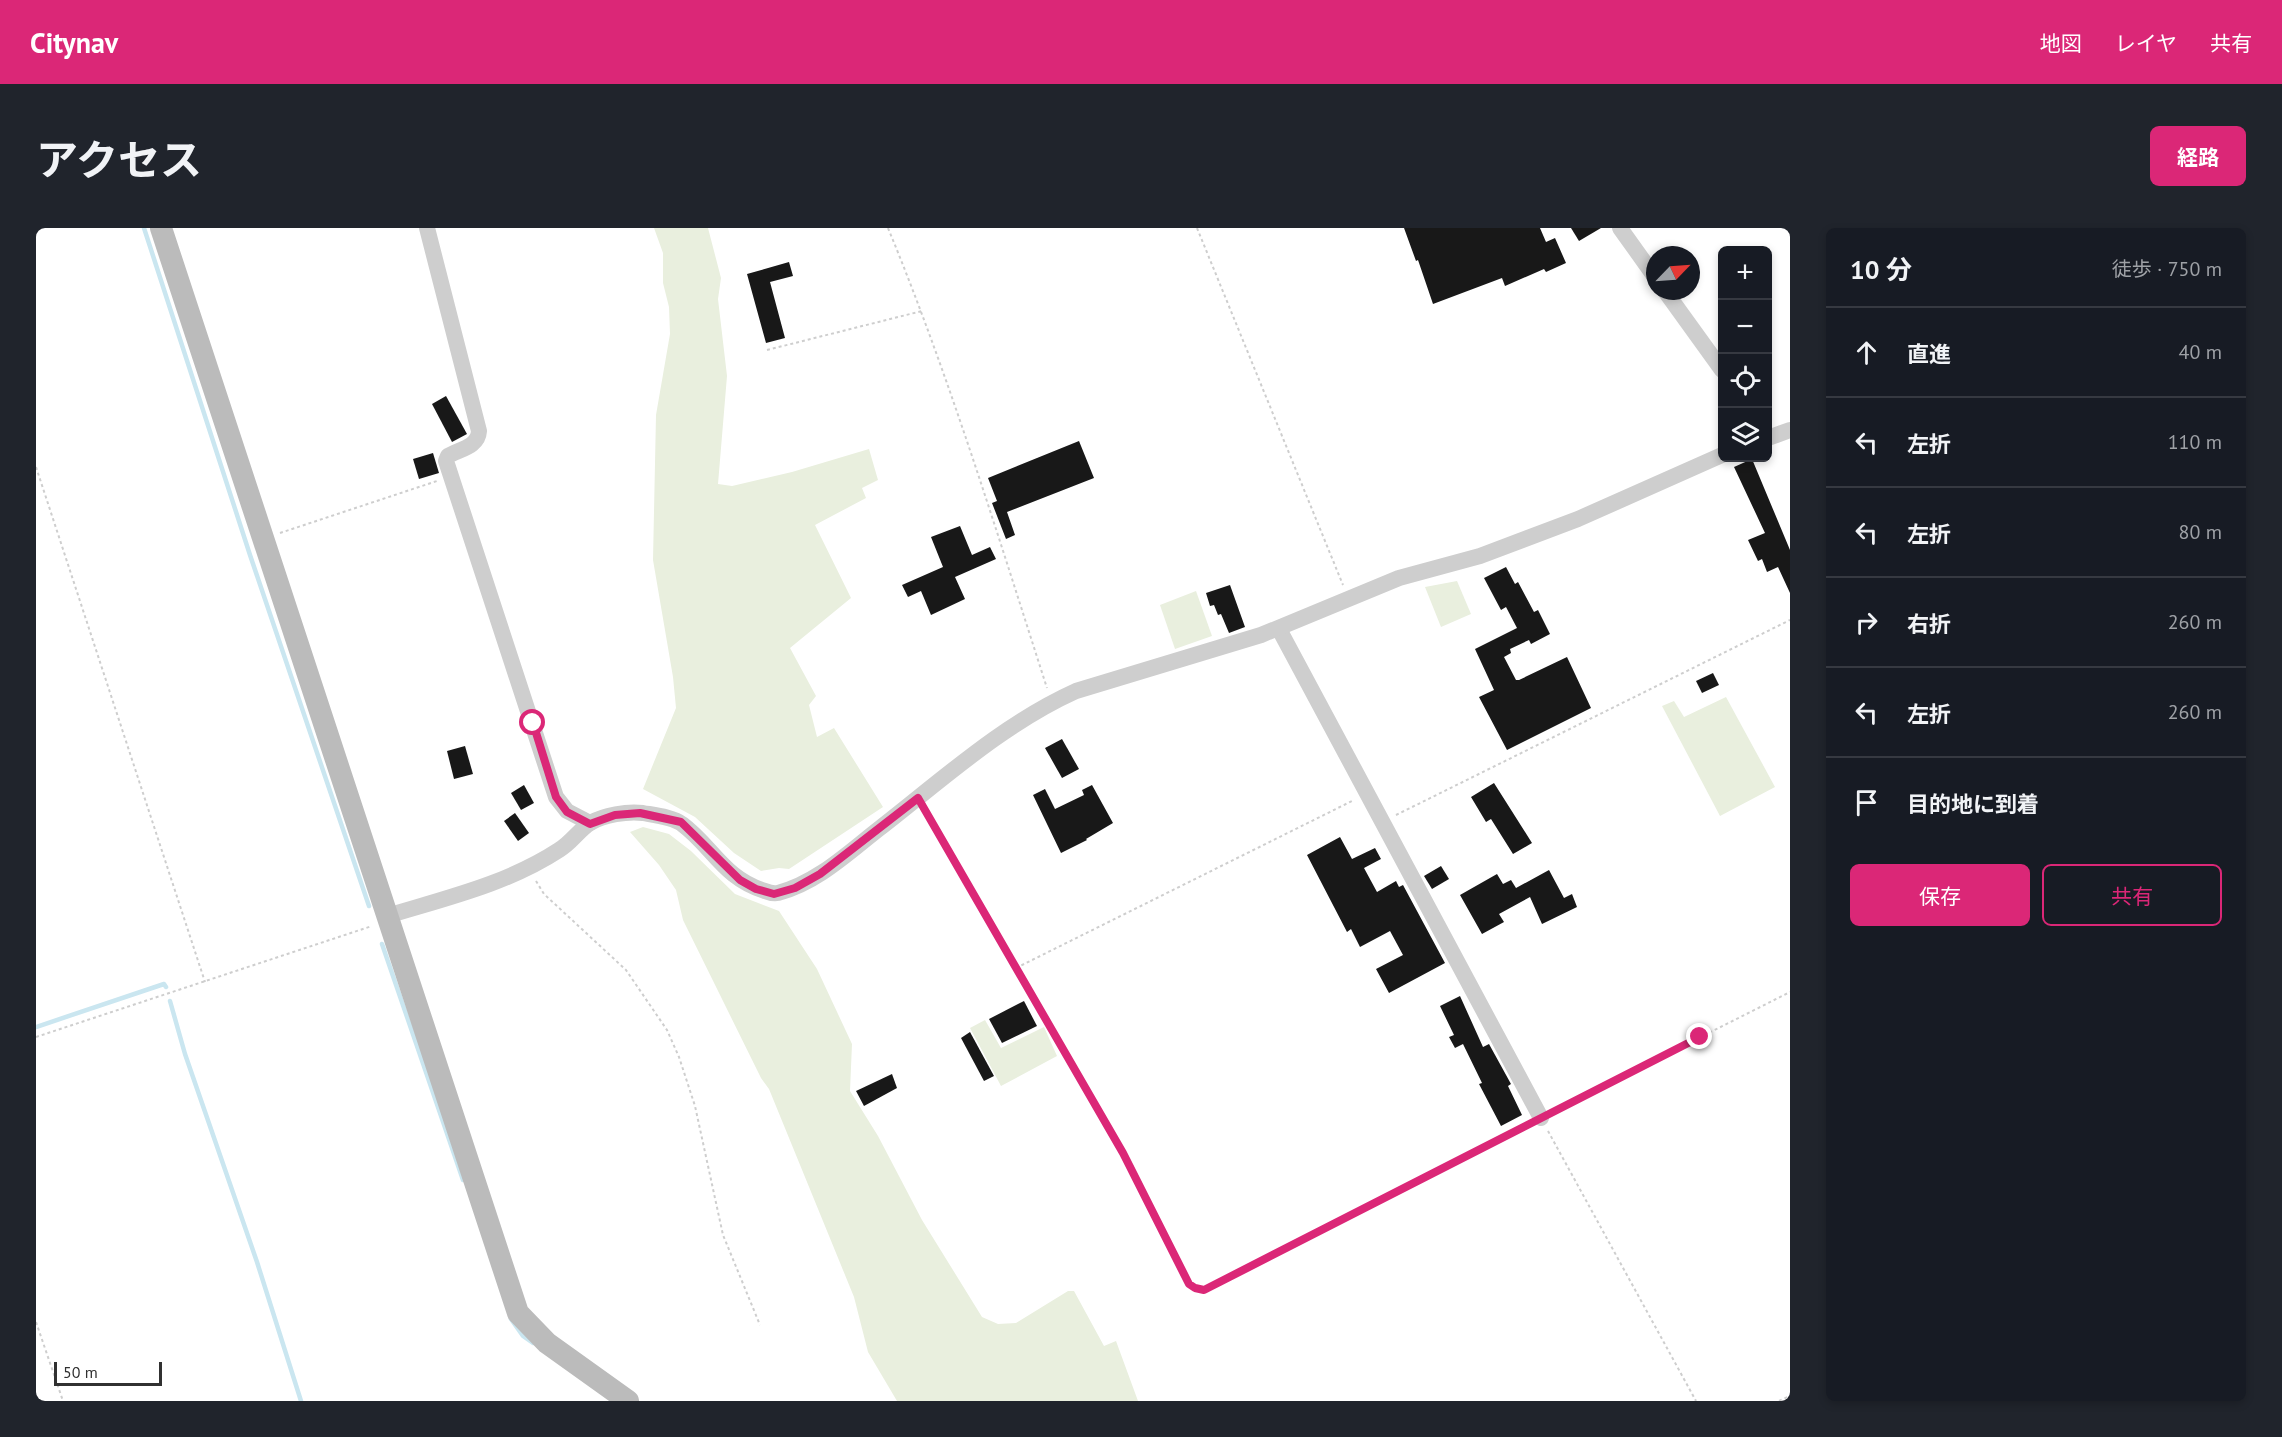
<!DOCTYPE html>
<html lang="ja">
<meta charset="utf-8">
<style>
:root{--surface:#171b24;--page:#20242c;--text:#f1f3f6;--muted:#9ea1a6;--line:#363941;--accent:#db2777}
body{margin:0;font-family:"PT Sans","Noto Sans JP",sans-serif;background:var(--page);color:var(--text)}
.controls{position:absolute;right:18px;top:18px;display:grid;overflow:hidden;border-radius:9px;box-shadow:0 3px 9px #0003}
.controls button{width:54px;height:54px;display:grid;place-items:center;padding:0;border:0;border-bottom:2px solid var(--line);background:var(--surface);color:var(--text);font:30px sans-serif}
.compass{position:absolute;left:1610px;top:18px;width:54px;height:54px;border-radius:50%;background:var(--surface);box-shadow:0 3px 9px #0003;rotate:65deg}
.scale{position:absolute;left:18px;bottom:15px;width:108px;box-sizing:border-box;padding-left:6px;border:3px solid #313131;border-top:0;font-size:16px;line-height:21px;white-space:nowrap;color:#313131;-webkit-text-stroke:4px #fff;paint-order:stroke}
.stop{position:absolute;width:18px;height:18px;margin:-14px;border:4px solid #db2777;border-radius:50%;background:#fff}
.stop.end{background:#db2777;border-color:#fff;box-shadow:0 2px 6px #0008}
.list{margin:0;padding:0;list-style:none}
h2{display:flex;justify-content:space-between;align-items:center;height:78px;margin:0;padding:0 24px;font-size:26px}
h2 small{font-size:20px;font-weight:400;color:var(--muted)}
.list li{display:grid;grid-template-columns:39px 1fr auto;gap:18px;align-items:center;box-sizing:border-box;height:90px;padding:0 24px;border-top:2px solid var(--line)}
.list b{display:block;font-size:22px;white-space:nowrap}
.list em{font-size:20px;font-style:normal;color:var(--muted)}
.actions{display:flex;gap:12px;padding:18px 24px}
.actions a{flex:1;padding:14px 0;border:2px solid var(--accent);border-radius:9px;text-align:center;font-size:21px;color:var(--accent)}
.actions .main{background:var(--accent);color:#fff}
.icon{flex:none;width:33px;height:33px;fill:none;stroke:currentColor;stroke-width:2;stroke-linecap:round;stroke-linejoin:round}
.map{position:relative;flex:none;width:1754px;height:1173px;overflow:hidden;border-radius:9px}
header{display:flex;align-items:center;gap:36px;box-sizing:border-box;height:84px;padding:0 30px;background:var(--accent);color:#fff}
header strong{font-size:28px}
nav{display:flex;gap:33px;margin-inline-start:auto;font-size:21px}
.intro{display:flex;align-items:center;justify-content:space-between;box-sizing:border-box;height:144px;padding:0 36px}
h1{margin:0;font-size:42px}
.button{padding:15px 27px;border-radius:9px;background:var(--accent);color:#fff;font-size:21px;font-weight:700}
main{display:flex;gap:36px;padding:0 36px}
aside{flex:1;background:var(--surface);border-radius:9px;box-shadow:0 3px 9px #0003}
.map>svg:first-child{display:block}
.green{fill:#e9efde}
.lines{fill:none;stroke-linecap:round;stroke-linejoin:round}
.stream{stroke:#cae6f0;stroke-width:4.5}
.building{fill:#181818}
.path{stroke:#cecece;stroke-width:2;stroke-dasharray:3 3;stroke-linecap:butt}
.street{stroke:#cecece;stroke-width:16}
.secondary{stroke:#bbb;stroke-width:22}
.route{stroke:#db2777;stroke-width:8}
</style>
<header>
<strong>Citynav</strong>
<nav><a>地図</a><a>レイヤ</a><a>共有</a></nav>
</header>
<div class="intro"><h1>アクセス</h1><a class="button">経路</a></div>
<main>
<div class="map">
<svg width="1754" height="1173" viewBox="0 0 1754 1173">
<rect width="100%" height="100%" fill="#fff"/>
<!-- green -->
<g class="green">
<path d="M618 0H672L685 50 682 71 691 148 682 256 696 258 756 244 833 221 842 252 826 260 830 270 779 297 815 370 754 420 780 468 773 477 781 509 798 500 847 579 753 641 743 640 725 643 698 625 659 589 607 561 640 480 637 449 617 332 620 187 634 106 633 79 627 55V25Z"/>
<path d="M1421 353 1435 386 1405 399 1389 359Z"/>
<path d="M1160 363 1176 408 1139 421 1124 377Z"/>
<path d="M1690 469 1739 559 1684 588 1626 478 1638 473 1648 489Z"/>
<path d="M607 599 633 606 655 623 699 666 743 683 781 741 816 816 814 863 842 908 886 992 946 1089 962 1096 980 1095 1032 1063H1038L1068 1118 1080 1113 1102 1173H861L832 1124 818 1069 733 861 725 850 647 692 640 662 623 637 594 604Z"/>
<path d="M949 792 965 820 1008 799 1021 828 965 858 934 800Z"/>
</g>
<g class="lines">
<!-- stream -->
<g class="stream">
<path d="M108 0 214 327 333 678"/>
<path d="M346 716 427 952"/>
<path d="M134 773 149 826 221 1034 265 1173"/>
<path d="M0 799 128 756 130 759"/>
<path d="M475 1091 487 1108 497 1115"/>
</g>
</g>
<!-- building -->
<g class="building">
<path d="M1368 0H1504L1510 14 1519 10 1530 35 1510 44 1508 41 1469 58 1466 50 1397 76 1382 32 1380 33Z"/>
<path d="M1535 0H1565L1543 13Z"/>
<path d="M753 34 757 48 734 54 749 110 730 115 711 46Z"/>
<path d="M410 168 431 206 416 214 396 176Z"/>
<path d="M1043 213 1058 250 971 284 979 307 970 311 956 275 961 273 952 250Z"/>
<path d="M397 225 403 245 383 251 377 231Z"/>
<path d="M1716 231 1754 322V365L1742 339 1731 344 1726 331 1722 333 1712 312 1729 305 1698 239Z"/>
<path d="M924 298 936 327 954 319 960 331 919 349 929 371 895 387 885 363 872 369 866 357 907 339 895 309Z"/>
<path d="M1470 339 1479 356 1482 354 1498 384 1502 382 1514 406 1495 416 1493 412 1474 421 1475 425 1468 429 1480 452H1483L1531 429 1555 480 1471 522 1443 469 1458 462 1439 421 1481 400 1470 379 1465 382 1448 350Z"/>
<path d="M1194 357 1209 399 1193 405 1185 386 1182 387 1178 377 1174 378 1170 365Z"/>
<path d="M1677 445 1683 457 1666 465 1660 453Z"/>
<path d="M1026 511 1043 541 1026 550 1009 520Z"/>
<path d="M429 518 437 546 418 551 411 523Z"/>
<path d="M1458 555 1496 615 1477 626 1455 591 1450 594 1435 569Z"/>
<path d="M488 557 498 575 485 582 475 565Z"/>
<path d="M1056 557 1077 595 1050 611 1051 612 1025 625 997 567 1009 561 1019 581 1048 567 1046 562Z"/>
<path d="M479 585 493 605 482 613 468 593Z"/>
<path d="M1304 609 1316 631 1339 620 1345 631 1328 640 1341 664 1360 653 1363 659 1367 657 1409 735 1353 765 1340 741 1367 727 1354 703 1324 719 1315 701 1311 704 1271 627Z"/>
<path d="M1405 638 1413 651 1396 661 1388 648Z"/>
<path d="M1513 642 1528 670 1536 666 1541 679 1506 696 1494 669 1463 686 1468 694 1446 706 1424 667 1461 646 1467 656 1475 652 1480 660Z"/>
<path d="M1424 768 1447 819 1453 816 1475 856 1472 858 1486 887 1465 898 1443 856 1446 855 1427 816 1419 820 1413 809 1418 807 1404 778Z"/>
<path d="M988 773 1001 798 966 815 953 791Z"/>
<path d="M934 804 958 848 948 853 925 810Z"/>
<path d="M856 846 861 860 828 878 820 863Z"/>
</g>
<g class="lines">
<!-- path -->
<g class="path">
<path d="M852 0C914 150 961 305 1011 460"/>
<path d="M1161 0 1307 357"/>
<path d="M731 122 886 83"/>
<path d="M0 239 169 754"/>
<path d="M244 305 401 253"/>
<path d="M890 583 1087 925 1153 1056 1159 1060 1168 1062 1491 897"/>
<path d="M1360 587 1754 392"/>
<path d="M500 653 508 666 590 742 631 802 643 829 659 878 687 1007 724 1097"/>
<path d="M980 740 1318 572"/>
<path d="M0 809 336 698"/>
<path d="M1518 883 1754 764"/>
<path d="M1512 903 1660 1173"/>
<path d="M0 1094 27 1173"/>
<path d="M1743 1173 1754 1168"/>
</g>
<!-- street -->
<g class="street">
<path d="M391 0 443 203C442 219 424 221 412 228L410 233 520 569 531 583 554 595"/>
<path d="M1584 0 1619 49"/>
<path d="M1629 63 1686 142"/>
<path d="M1732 210 1754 202"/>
<path d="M1243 401 1505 890"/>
<path d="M351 688C410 670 471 656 523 622 535 615 543 602 554 595 568 587 591 583 607 585 618 587 637 589 646 596 676 618 688 651 729 663 734 665 737 666 742 665 781 655 813 624 844 600 907 551 967 496 1040 463L1225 407 1363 350 1444 328 1542 291 1686 227"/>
</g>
<!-- secondary -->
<path class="secondary" d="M125 0 482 1085 511 1115 592 1173"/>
</g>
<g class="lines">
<!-- route -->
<path class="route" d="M497 495 520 569 531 584 554 596 579 587 604 585 645 594 704 652 720 661 738 666 759 660 784 646 882 570 1087 925 1153 1056 1159 1060 1168 1062 1664 809"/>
</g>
</svg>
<div class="controls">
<button>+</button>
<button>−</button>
<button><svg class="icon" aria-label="locate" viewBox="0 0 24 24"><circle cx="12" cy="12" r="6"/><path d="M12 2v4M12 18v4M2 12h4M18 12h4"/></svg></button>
<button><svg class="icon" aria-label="layers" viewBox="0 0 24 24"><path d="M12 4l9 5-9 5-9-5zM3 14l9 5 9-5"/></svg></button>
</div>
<svg class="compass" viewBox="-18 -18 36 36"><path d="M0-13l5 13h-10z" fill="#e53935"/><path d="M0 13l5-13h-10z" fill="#9ea1a6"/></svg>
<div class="scale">50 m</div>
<div class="stop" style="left:497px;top:495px"></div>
<div class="stop end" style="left:1664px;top:809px"></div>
</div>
<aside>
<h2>10 分<small>徒歩 · 750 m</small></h2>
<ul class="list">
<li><svg class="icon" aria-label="ahead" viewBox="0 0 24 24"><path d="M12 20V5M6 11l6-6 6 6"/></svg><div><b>直進</b></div><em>40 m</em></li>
<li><svg class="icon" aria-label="left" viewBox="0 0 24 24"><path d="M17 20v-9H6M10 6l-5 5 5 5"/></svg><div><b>左折</b></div><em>110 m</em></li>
<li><svg class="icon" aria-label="left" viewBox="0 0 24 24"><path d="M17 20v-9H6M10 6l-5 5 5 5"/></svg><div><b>左折</b></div><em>80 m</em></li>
<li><svg class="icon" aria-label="right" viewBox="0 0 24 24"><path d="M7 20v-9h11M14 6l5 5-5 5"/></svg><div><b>右折</b></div><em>260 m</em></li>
<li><svg class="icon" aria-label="left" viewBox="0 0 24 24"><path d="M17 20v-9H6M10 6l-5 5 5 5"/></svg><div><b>左折</b></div><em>260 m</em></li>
<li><svg class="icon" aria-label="arrive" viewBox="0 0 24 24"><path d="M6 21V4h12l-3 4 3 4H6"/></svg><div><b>目的地に到着</b></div></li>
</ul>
<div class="actions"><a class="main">保存</a><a>共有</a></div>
</aside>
</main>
